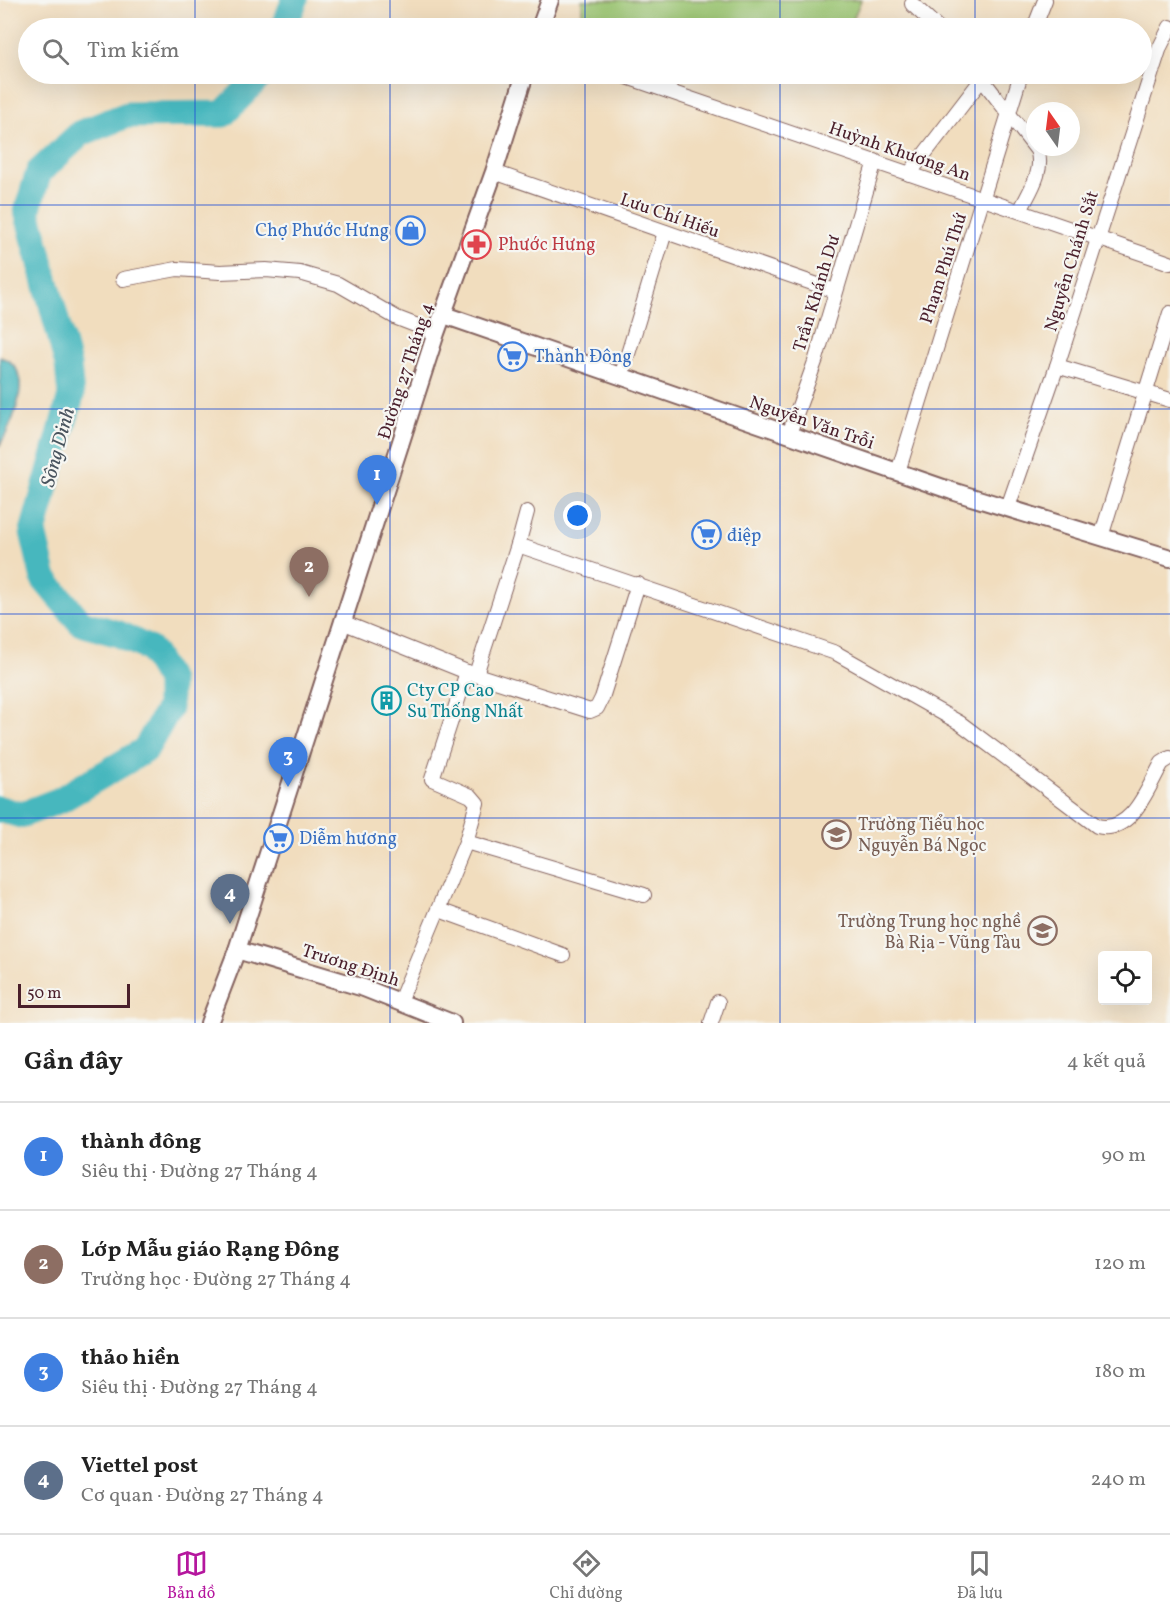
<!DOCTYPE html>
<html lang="vi">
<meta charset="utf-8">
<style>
:root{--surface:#fff;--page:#f6f6f6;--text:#222;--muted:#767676;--line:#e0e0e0;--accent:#b5179e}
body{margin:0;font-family:Vollkorn,serif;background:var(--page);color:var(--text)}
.controls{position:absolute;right:18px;bottom:18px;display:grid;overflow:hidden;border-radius:6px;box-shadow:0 6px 24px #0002}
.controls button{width:54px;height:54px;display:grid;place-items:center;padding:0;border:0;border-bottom:2px solid var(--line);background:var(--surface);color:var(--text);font:30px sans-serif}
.compass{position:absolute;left:1026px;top:102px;width:54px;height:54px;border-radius:50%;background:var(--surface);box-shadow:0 6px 24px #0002;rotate:346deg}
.scale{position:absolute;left:18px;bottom:15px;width:112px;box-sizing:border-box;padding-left:6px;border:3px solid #4a1f2b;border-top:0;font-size:16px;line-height:21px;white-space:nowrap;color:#4a1f2b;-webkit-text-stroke:4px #f6f6f2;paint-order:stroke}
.you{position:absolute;left:578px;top:516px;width:21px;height:21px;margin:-15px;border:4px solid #fff;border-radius:50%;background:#1a73e8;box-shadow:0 0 0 9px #1a73e833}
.badge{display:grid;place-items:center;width:39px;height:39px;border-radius:50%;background:var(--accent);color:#fff;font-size:20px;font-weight:700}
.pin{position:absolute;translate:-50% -50px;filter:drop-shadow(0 2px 3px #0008)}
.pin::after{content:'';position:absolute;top:32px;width:21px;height:18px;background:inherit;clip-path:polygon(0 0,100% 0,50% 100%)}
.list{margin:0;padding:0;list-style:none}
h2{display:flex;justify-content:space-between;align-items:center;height:78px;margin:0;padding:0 24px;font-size:26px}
h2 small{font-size:20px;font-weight:400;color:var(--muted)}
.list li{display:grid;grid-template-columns:39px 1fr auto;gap:18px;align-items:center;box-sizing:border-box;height:108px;padding:0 24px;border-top:2px solid var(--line)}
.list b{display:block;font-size:22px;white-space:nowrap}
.list p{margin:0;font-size:20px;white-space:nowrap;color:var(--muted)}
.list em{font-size:20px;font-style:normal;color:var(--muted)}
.icon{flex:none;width:33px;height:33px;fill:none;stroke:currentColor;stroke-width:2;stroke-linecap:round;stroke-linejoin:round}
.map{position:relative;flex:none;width:1170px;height:1023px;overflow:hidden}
.search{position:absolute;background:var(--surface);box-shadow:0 6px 24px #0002;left:18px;right:18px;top:18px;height:66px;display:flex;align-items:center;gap:15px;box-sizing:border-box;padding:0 21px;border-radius:33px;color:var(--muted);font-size:22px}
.sheet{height:510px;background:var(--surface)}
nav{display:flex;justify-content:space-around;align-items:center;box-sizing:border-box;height:84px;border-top:2px solid var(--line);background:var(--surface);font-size:16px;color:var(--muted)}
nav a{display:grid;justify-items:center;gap:3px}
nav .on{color:var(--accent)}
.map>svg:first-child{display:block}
.green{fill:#9bc572;stroke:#72724e;stroke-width:1.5}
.water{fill:#47b7be;stroke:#486b74;stroke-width:1.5}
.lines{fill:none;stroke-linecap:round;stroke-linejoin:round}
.river{stroke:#47b7be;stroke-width:27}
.minor-casing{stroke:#84625e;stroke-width:16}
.tertiary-casing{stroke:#84625e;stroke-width:20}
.minor{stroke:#fff;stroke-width:14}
.tertiary{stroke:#fff;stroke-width:16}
.grid{fill:none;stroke:#1d4ed8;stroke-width:1.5;stroke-opacity:0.55}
.labels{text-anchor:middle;stroke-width:4.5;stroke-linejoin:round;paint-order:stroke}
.street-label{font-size:18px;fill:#4a1f2b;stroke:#f6f6f2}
.shop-label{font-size:18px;fill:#366cbe;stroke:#f6f6f2;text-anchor:start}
.health-label{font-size:18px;fill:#be3a42;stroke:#f6f6f2;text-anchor:start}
.culture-label{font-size:18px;fill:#0d838f;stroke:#f6f6f2;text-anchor:start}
.education-label{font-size:18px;fill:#785e54;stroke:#f6f6f2;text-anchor:start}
.water-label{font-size:20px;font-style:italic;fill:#49545e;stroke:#f6f6f2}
</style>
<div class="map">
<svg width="1170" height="1023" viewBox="0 0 1170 1023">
<rect width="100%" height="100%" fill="#f6f6f2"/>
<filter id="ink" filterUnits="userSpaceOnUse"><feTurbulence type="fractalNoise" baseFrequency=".0167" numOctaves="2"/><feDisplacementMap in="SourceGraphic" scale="12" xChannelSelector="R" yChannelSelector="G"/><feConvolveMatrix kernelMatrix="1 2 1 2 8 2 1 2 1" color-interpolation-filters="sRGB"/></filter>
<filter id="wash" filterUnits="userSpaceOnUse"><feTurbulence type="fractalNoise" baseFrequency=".008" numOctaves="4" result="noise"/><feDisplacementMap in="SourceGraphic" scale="24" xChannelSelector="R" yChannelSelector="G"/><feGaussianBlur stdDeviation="1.35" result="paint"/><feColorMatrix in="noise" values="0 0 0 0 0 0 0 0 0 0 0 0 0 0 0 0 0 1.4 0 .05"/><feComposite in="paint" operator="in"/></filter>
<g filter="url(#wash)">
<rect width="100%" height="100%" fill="#f1ddbe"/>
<!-- green -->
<path class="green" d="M582 0H861L852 22 844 28H582Z"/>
<!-- water -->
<path class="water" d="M0 357C38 368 13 423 0 445Z"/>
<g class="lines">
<!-- river -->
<g class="river">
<path d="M283 28 295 0"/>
<path d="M0 809 21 815 60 800 145 750 169 708V681L151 650 119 634 81 623 44 579 33 532 71 396 68 365 27 211 39 172 81 133 127 115 223 114 262 74"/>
</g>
</g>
</g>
<g filter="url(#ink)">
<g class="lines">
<defs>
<g id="minor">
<path d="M912 4 938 28"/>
<path d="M1034 28 1045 0"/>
<path d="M618 74 1170 263"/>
<path d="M978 74 1037 150C1045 171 1029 192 1020 211"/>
<path d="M494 172 835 291"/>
<path d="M909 174 982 79"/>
<path d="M123 279 177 269 220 272 266 270 300 273 338 284 397 318 436 333"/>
<path d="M1057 366 1170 400"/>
<path d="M621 377 665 232"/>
<path d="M789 434 816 359 875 161"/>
<path d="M898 472 1021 74"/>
<path d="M1008 507 1057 366 1160 47 1170 27"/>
<path d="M527 512 518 545 836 653 960 723 1097 826C1132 835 1148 787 1162 763L1170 758"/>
<path d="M1101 537 1170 313"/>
<path d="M342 622 467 672 590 711 597 708 602 698 638 584"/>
<path d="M476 674 518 545"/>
<path d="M466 842 644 895"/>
<path d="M439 910 563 955"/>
<path d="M400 1001 466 842 477 803 471 796 432 779 467 672"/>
<path d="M711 1023 718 1002"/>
</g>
<g id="tertiary">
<path d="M540 28 550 0"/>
<path d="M444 315 952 491 1170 558"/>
<path d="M237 950 364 988 452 1023"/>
<path d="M209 1023 237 950 436 333 494 172 525 74"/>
</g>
</defs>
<!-- minor casing -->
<use href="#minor" class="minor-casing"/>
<!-- tertiary casing -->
<use href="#tertiary" class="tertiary-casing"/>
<!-- minor -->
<use href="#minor" class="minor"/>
<!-- tertiary -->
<use href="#tertiary" class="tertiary"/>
</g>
</g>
<!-- grid -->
<path class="grid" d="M195 0V28M390 0V28M585 0V28M780 0V28M975 0V28M195 74V1023M390 74V1023M585 74V1023M780 74V1023M975 74V1023M0 205H1170M0 409H1170M0 614H1170M0 818H1170"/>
<!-- icons -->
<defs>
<symbol id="shop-ring" viewBox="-11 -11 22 22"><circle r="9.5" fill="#f6f6f2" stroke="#3f7fe0" stroke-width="1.5"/><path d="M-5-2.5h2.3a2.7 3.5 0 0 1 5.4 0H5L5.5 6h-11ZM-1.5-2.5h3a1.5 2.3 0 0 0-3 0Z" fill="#3f7fe0"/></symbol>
<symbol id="pharmacy-ring" viewBox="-11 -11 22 22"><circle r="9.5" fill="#f6f6f2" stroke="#e0444e" stroke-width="1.5"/><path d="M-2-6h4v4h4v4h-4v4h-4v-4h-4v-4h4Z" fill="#e0444e"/></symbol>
<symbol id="supermarket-ring" viewBox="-11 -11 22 22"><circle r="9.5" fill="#f6f6f2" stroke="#3f7fe0" stroke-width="1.5"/><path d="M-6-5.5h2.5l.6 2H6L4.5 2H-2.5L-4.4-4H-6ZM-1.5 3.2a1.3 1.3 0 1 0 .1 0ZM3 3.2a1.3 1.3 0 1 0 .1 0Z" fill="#3f7fe0"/></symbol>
<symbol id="building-ring" viewBox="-11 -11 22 22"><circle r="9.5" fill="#f6f6f2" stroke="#0f9aa8" stroke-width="1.5"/><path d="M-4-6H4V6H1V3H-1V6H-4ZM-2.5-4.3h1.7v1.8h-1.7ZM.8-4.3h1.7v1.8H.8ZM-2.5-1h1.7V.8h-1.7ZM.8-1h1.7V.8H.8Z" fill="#0f9aa8"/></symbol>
<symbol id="school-ring" viewBox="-11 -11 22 22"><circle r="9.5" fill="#f6f6f2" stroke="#8d6e63" stroke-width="1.5"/><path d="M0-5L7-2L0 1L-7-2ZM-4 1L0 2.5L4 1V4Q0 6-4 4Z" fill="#8d6e63"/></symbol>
</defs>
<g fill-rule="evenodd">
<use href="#shop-ring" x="394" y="214" width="33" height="33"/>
<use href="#pharmacy-ring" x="460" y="228" width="33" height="33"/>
<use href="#supermarket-ring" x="496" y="340" width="33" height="33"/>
<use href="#supermarket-ring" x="690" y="518" width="33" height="33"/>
<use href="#building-ring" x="370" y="684" width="33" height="33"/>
<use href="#school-ring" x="820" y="818" width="33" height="33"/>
<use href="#supermarket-ring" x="262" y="822" width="33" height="33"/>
<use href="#school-ring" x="1026" y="914" width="33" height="33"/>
</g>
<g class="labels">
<!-- street labels -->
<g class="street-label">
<text transform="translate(900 151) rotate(19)" y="6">Huỳnh Khương An</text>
<text transform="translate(670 215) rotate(19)" y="6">Lưu Chí Hiếu</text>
<text transform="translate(1071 261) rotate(-73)" y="6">Nguyễn Chánh Sắt</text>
<text transform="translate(943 268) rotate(-72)" y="6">Phạm Phú Thứ</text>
<text transform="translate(816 293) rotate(-73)" y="6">Trần Khánh Dư</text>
<text transform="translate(405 371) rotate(-72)" y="6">Đường 27 Tháng 4</text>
<text transform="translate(812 422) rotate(19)" y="6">Nguyễn Văn Trỗi</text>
<text transform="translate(351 965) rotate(18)" y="6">Trương Định</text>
</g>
<!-- shop labels -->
<g class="shop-label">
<text x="389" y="236" text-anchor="end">Chợ Phước Hưng</text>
<text x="534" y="362">Thành Đông</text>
<text x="727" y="541">điệp</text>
<text x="299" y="844">Diễm hương</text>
</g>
<!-- health labels -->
<g class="health-label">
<text x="498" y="250">Phước Hưng</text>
</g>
<!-- culture labels -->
<g class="culture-label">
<text x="407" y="696">Cty CP Cao<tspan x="407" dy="21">Su Thống Nhất</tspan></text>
</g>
<!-- education labels -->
<g class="education-label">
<text x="858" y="830">Trường Tiểu học<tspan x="858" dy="21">Nguyễn Bá Ngọc</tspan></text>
<text x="1021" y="927" text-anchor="end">Trường Trung học nghề<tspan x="1021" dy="21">Bà Rịa - Vũng Tàu</tspan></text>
</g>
<!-- water labels -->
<g class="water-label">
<text transform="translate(57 447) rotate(-75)" y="7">Sông Dinh</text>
</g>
</g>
</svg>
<div class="controls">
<button><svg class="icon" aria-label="locate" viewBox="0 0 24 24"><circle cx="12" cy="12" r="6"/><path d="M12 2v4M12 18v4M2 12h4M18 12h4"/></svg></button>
</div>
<svg class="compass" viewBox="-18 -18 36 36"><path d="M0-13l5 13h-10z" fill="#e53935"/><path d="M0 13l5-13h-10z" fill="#767676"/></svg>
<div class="scale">50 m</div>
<div class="you"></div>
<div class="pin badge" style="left:377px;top:505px;background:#3f7fe0">1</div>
<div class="pin badge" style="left:309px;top:597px;background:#8d6e63">2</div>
<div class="pin badge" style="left:288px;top:787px;background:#3f7fe0">3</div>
<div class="pin badge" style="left:230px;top:924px;background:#5c6f8a">4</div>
<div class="search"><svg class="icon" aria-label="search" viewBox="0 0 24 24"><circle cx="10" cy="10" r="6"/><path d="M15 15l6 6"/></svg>Tìm kiếm</div>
</div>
<section class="sheet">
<h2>Gần đây<small>4 kết quả</small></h2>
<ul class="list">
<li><span class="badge" style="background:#3f7fe0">1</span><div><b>thành đông</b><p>Siêu thị · Đường 27 Tháng 4</p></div><em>90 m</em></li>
<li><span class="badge" style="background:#8d6e63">2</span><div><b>Lớp Mẫu giáo Rạng Đông</b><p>Trường học · Đường 27 Tháng 4</p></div><em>120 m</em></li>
<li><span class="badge" style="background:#3f7fe0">3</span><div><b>thảo hiền</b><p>Siêu thị · Đường 27 Tháng 4</p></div><em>180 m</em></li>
<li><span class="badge" style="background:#5c6f8a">4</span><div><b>Viettel post</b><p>Cơ quan · Đường 27 Tháng 4</p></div><em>240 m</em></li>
</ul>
</section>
<nav>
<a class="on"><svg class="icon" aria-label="map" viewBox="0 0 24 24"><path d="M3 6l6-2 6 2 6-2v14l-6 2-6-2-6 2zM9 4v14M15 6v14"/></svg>Bản đồ</a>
<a><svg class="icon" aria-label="directions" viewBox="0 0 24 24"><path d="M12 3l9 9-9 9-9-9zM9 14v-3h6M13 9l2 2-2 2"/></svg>Chỉ đường</a>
<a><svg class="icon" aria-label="saved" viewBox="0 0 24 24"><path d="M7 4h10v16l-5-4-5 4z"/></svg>Đã lưu</a>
</nav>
